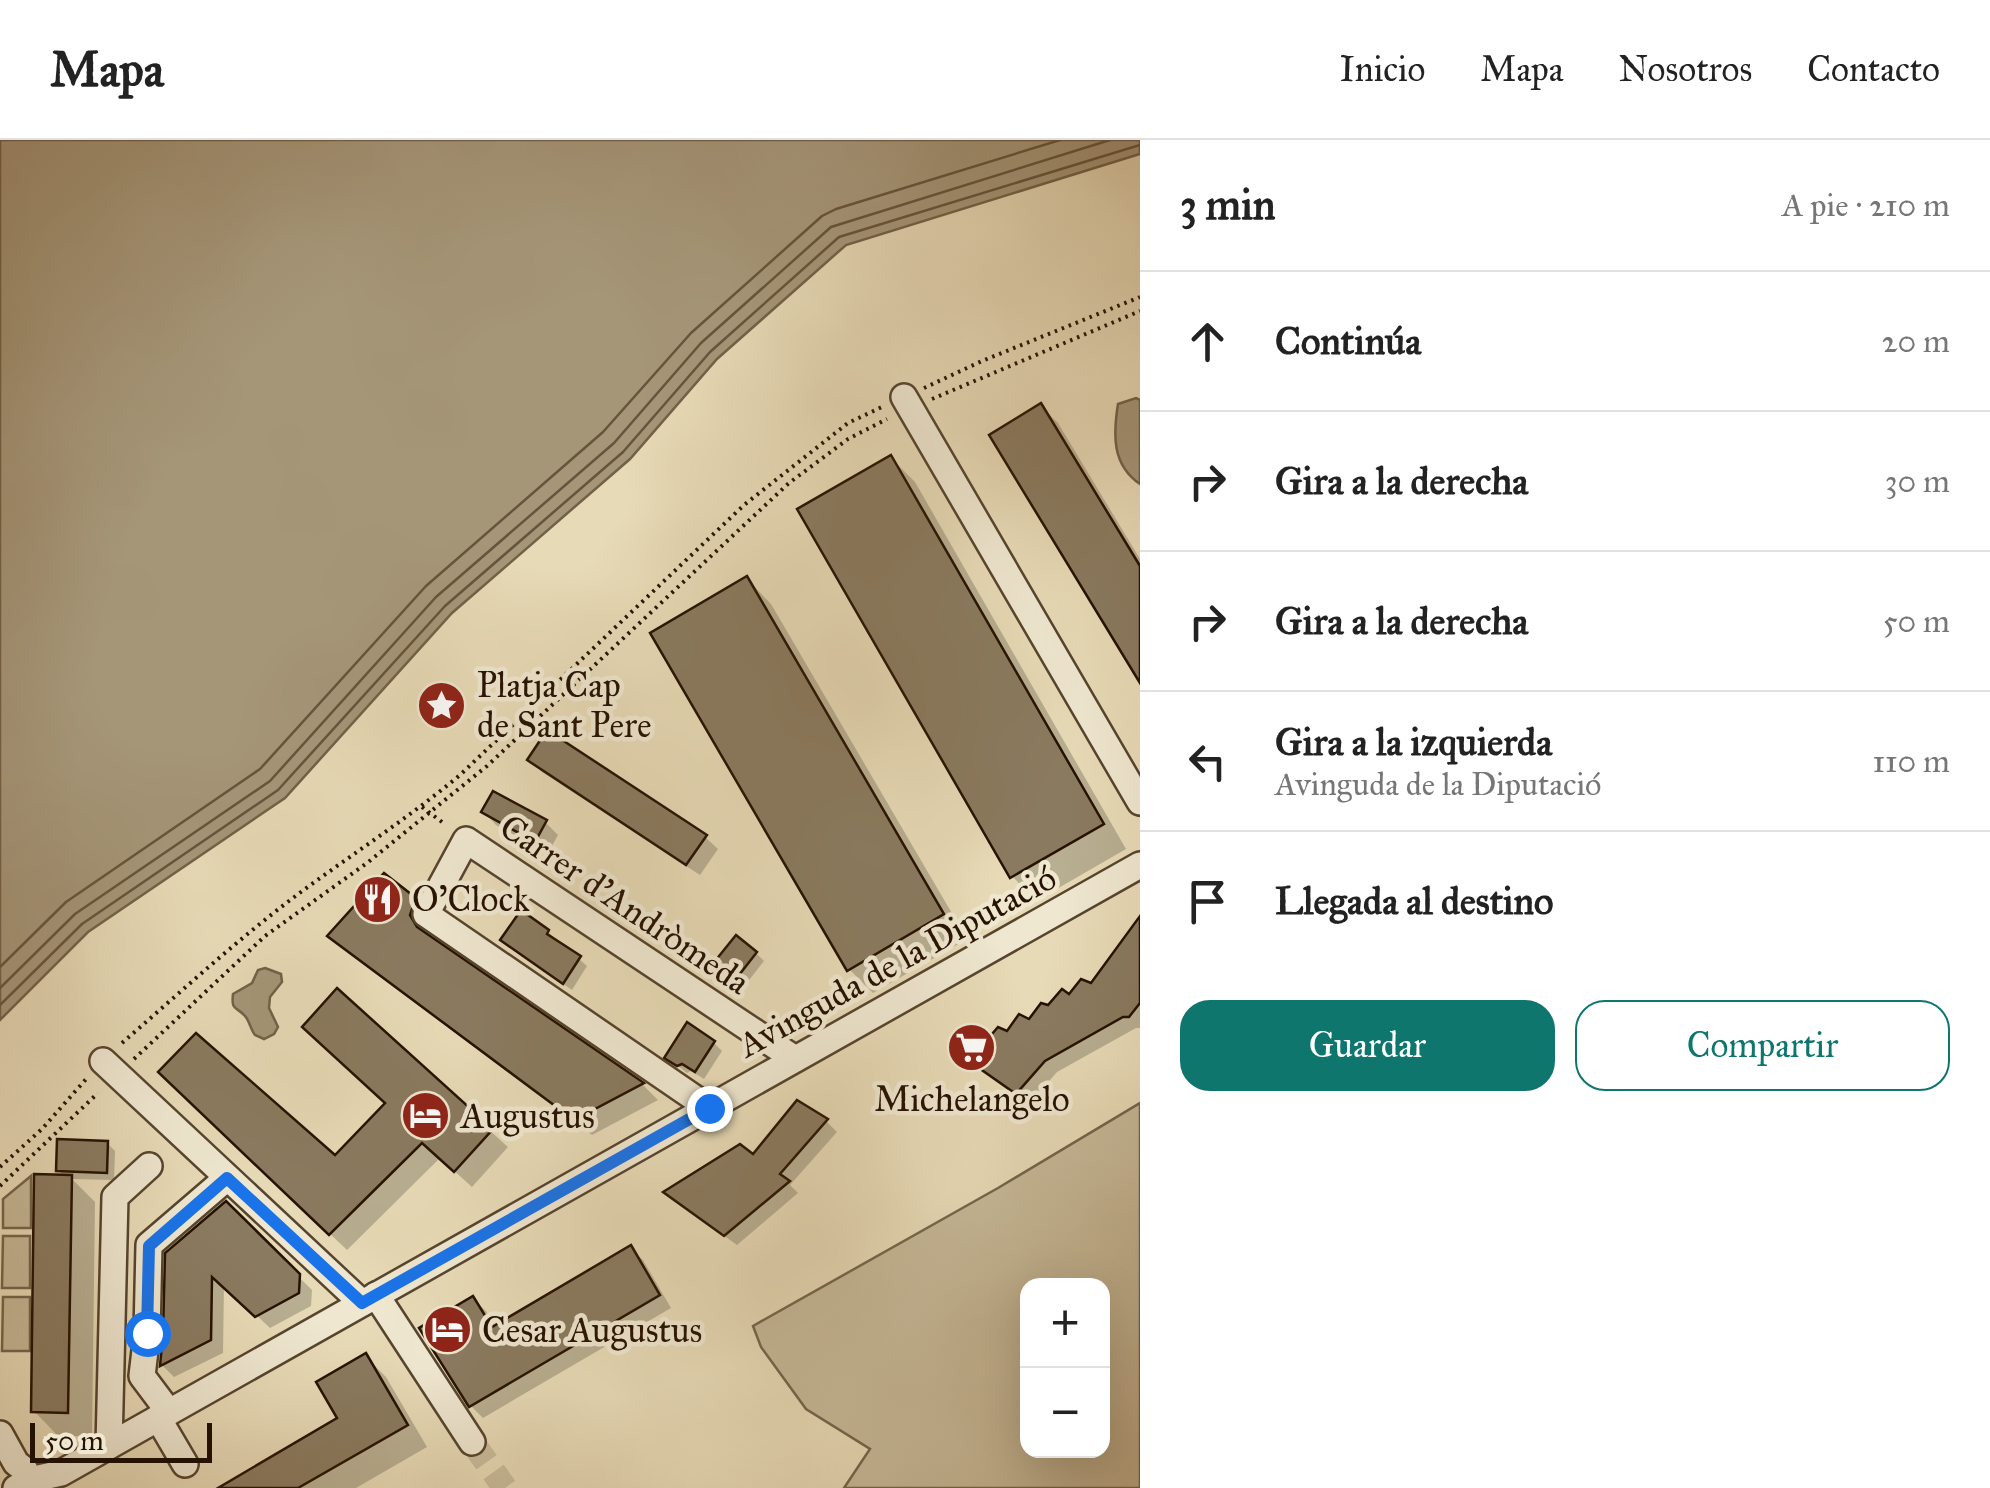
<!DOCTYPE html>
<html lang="es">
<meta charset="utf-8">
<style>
:root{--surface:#fff;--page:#f2f2f2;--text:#222;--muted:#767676;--line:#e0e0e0;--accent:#0f766e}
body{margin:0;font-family:"IM FELL Great Primer",serif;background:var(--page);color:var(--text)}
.controls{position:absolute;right:30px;bottom:30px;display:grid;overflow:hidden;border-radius:20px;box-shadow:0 10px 40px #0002}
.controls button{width:90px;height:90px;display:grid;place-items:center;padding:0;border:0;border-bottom:2px solid var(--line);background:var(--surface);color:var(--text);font:50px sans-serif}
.scale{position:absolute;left:30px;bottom:25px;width:182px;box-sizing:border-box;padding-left:10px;border:5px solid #261201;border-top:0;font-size:28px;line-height:35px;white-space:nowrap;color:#261201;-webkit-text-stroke:8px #efe7d0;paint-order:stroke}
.stop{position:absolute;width:30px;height:30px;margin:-22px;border:8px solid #1a73e8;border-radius:50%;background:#fff}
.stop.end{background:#1a73e8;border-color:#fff;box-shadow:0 2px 10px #0008}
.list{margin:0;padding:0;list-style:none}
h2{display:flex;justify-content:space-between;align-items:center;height:130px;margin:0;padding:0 40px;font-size:42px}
h2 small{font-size:32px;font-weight:400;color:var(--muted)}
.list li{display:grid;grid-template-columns:65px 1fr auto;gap:30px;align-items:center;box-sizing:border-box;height:140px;padding:0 40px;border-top:2px solid var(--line)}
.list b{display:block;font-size:38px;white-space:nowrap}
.list p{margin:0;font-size:32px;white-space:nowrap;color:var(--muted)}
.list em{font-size:32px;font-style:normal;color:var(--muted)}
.actions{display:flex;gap:20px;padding:30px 40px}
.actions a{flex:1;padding:22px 0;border:2px solid var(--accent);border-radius:30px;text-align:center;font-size:35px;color:var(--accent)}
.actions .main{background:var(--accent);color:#fff}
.icon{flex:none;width:55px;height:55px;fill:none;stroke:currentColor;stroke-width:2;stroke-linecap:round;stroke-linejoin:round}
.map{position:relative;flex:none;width:1140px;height:1348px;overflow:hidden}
header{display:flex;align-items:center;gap:60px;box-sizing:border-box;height:140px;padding:0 50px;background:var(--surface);border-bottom:2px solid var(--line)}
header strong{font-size:48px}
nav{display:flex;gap:55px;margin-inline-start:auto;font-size:35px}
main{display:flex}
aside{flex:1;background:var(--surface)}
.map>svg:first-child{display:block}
.green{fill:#c6b897;stroke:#76654c;stroke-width:2.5;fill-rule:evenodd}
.water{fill:#a59678;stroke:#726148;stroke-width:2.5}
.shadow{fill:#0003}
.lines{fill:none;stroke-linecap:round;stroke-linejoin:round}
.shore{stroke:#66543c;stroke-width:2.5}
.building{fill:#8a7a5f;stroke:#261201;stroke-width:2.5}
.minor-tunnel{stroke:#cabc9b;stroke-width:25;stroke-dasharray:25 12;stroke-linecap:butt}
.minor-casing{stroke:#56442e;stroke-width:30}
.path{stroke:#261201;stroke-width:4;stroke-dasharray:2.5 5;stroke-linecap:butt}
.minor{stroke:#efe7d0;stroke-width:25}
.route{stroke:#1a73e8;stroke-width:12}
.labels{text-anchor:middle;stroke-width:9;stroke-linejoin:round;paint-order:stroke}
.poi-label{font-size:35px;fill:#261201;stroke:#efe7d0;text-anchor:start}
.street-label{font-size:35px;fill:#261201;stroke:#efe7d0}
</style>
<header>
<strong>Mapa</strong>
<nav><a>Inicio</a><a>Mapa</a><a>Nosotros</a><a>Contacto</a></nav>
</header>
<main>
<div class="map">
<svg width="1140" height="1348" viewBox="0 0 1140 1348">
<rect width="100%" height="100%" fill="#e7dab6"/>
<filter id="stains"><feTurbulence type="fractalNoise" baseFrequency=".002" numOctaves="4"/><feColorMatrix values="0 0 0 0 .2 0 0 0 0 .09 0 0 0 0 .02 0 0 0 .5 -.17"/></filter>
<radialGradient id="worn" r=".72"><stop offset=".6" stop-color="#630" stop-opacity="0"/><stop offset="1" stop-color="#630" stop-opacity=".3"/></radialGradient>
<!-- green -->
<g class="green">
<path d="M1140 963V1348H844L870 1309 806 1269 761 1207 753 1186 998 1048ZM1028 1146H1102V1310H1028Z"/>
<path d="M31 1036V1088H3V1059Z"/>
<path d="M3 1096H30V1148H2Z"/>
<path d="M3 1157H30V1211H2Z"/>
</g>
<!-- water -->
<g class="water">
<path d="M0 0H1140V14L846 105 717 219 630 319 452 473 285 658 88 792 0 880Z"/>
<path d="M1136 258 1140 260V344C1112 325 1113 295 1118 264Z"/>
<path d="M265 828 281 834 282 842 270 857 269 868 278 887 274 894 264 899 255 895C251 890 249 880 245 876 236 866 231 871 233 854L252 843 258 830Z"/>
</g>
<!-- shadow -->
<g class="shadow">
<path d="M1041 267 1058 283 1140 419V538Z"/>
<path d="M891 318 915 342 1126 709 1036 761 1012 736Z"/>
<path d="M747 439 771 464 967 799 873 853 849 829Z"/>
<path d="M530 619 705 697 718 709 700 735 542 632Z"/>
<path d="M484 672 545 682 558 695 548 713 496 685Z"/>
<path d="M414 760 431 777 425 793 427 797 643 945 658 960 592 995 346 811 330 796Z"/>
<path d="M1140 788V888H1136L1057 932 1029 964 974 925 963 914 1008 895 1049 868 1092 846Z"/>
<path d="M548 792 587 826 572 850 511 808Z"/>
<path d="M756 813 764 821 738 854 718 839Z"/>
<path d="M337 852 508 1007 472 1047 440 1018 347 1110 178 949 335 1019 388 964Z"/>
<path d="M714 903 722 911 704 939 691 931 687 933 667 917Z"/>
<path d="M826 981 837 992 790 1045 798 1053 737 1105 677 1062 667 1052 754 1017Z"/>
<path d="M107 1003 115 1011 114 1040 72 1039 95 1062 92 1296H58L34 1271 65 1038 58 1030Z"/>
<path d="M225 1064 312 1150 311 1166 270 1188 224 1145 223 1213 174 1237 162 1225 166 1194Z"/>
<path d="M630 1108 643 1120 671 1168 483 1278 471 1266 473 1159 486 1171 495 1187Z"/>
<path d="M365 1216 386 1237 427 1307 356 1348H223L341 1279Z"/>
</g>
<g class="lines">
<!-- shore -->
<g class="shore">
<path d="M0 827 66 762 260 629 426 446 603 292 691 193 822 76 836 69 1060 0"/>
<path d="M0 848 75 774 270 641 436 457 614 303 701 203 831 87 1110 0"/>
<path d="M0 865 82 784 278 650 445 466 623 312 710 212 839 97 1140 5"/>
</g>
</g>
<!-- building -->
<g class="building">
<path d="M1041 263 1140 426V543L989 295Z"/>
<path d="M891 315 1104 684 1010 738 797 369Z"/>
<path d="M747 436 944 774 847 831 650 493Z"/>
<path d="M547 590 707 695 686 725 527 620Z"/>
<path d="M493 651 547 680 535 702 481 672Z"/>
<path d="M384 733 416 758 410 775 417 787 644 943 574 980 327 796Z"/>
<path d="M521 770 549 790 547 794 581 816 563 844 500 800Z"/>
<path d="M1140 776V863L1129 877H1123L1045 921 1016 954 959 914 976 896 986 901 998 887 1007 891 1019 874 1029 879 1041 863 1048 865 1062 849 1069 854 1081 839 1091 843Z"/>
<path d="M736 795 757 812 729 848 707 831Z"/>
<path d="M337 848 493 989 454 1032 422 1003 329 1095 158 932 196 893 335 1015 385 963 302 887Z"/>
<path d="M687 882 715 901 695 932 682 924 677 926 664 918Z"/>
<path d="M797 960 828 979 780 1034 790 1041 724 1096 663 1052 740 1004 753 1014Z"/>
<path d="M57 999 108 1001 107 1033 56 1031Z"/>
<path d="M34 1034 72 1035 68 1273 31 1272Z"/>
<path d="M226 1061 300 1134 299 1153 255 1177 212 1137 211 1200 160 1226 163 1194 165 1113Z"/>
<path d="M631 1105 660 1155 469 1267 419 1188 473 1156 492 1187Z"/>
<path d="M366 1213 408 1285 298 1348H218L337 1278 316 1242Z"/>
</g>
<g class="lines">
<!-- minor-tunnel -->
<path class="minor-tunnel" d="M472 1302 505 1348"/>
<defs>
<g id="minor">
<path d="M904 257 1140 662"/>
<path d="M103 921 362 1163"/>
<path d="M709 968 426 774 466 700 795 919"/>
<path d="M376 1155 472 1302"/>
<path d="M169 1272 142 1236 147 1193 149 1105 227 1038"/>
<path d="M158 1278 185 1324"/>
<path d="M0 1294 16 1323 25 1330"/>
<path d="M109 1306 115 1057 149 1026"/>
<path d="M16 1348 30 1340 61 1333 1140 725"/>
</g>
</defs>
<!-- minor casing -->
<use href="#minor" class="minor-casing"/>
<!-- path -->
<g class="path">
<path d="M924 248 982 221 1140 157"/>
<path d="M932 259 1140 171"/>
<path d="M422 667 446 685"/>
<path d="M122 903C182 851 241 796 305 749 357 711 411 676 460 635L744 365 848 283 884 266"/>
<path d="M134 919 265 796 367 723 487 626 789 343 848 299 887 279"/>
<path d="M0 1027 42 989 87 938"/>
<path d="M0 1046 98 953"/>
</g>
<!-- minor -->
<use href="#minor" class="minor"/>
</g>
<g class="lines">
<!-- route -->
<path class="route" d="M147 1193 149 1106 227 1038 362 1163 709 968"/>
</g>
<!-- icons -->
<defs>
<symbol id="sight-disc" viewBox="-11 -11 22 22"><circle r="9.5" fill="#8f2418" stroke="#efe7d0"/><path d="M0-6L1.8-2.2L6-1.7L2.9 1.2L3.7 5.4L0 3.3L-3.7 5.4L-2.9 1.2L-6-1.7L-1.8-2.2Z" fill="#fff"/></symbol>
<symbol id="restaurant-disc" viewBox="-11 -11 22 22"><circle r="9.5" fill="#8f2418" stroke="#efe7d0"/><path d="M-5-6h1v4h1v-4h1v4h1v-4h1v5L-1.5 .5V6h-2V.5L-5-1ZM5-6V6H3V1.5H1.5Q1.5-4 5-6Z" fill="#fff"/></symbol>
<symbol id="supermarket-disc" viewBox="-11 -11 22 22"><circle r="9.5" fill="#8f2418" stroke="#efe7d0"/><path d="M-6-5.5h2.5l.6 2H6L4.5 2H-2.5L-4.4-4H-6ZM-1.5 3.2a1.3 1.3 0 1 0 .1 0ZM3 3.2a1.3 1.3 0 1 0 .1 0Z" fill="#fff"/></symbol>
<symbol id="hotel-disc" viewBox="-11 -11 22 22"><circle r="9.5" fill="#8f2418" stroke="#efe7d0"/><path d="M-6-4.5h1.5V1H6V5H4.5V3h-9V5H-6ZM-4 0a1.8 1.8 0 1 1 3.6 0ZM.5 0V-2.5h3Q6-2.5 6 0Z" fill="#fff"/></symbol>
</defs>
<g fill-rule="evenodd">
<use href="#sight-disc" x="414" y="538" width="55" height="55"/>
<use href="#restaurant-disc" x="350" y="732" width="55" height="55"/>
<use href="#supermarket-disc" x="944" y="880" width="55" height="55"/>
<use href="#hotel-disc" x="398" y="948" width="55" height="55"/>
<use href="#hotel-disc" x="420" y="1162" width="55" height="55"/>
</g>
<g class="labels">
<!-- poi labels -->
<g class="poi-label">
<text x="477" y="557">Platja Cap<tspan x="477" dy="40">de Sant Pere</tspan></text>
<text x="412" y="771">O'Clock</text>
<text x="972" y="971" text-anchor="middle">Michelangelo</text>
<text x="461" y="988">Augustus</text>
<text x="482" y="1202">Cesar Augustus</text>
</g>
<!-- street labels -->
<g class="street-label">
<text transform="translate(625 764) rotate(34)" y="12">Carrer d'Andròmeda</text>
<text transform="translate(897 821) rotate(-29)" y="12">Avinguda de la Diputació</text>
</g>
</g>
<rect width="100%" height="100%" filter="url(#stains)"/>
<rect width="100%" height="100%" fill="url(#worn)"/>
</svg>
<div class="controls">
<button>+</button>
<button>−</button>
</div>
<div class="scale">50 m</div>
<div class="stop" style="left:147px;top:1193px"></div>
<div class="stop end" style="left:709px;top:968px"></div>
</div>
<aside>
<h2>3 min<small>A pie · 210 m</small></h2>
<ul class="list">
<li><svg class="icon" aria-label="ahead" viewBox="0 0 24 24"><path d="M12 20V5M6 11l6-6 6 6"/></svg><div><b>Continúa</b></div><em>20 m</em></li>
<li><svg class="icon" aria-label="right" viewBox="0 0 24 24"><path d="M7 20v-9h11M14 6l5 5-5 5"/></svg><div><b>Gira a la derecha</b></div><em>30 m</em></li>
<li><svg class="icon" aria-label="right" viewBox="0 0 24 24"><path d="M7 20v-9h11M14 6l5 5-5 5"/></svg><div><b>Gira a la derecha</b></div><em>50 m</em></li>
<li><svg class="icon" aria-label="left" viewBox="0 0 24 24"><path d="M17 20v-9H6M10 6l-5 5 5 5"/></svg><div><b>Gira a la izquierda</b><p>Avinguda de la Diputació</p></div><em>110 m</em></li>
<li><svg class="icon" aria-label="arrive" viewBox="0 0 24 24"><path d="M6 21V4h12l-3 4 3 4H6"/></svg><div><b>Llegada al destino</b></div></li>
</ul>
<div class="actions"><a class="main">Guardar</a><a>Compartir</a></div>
</aside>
</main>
